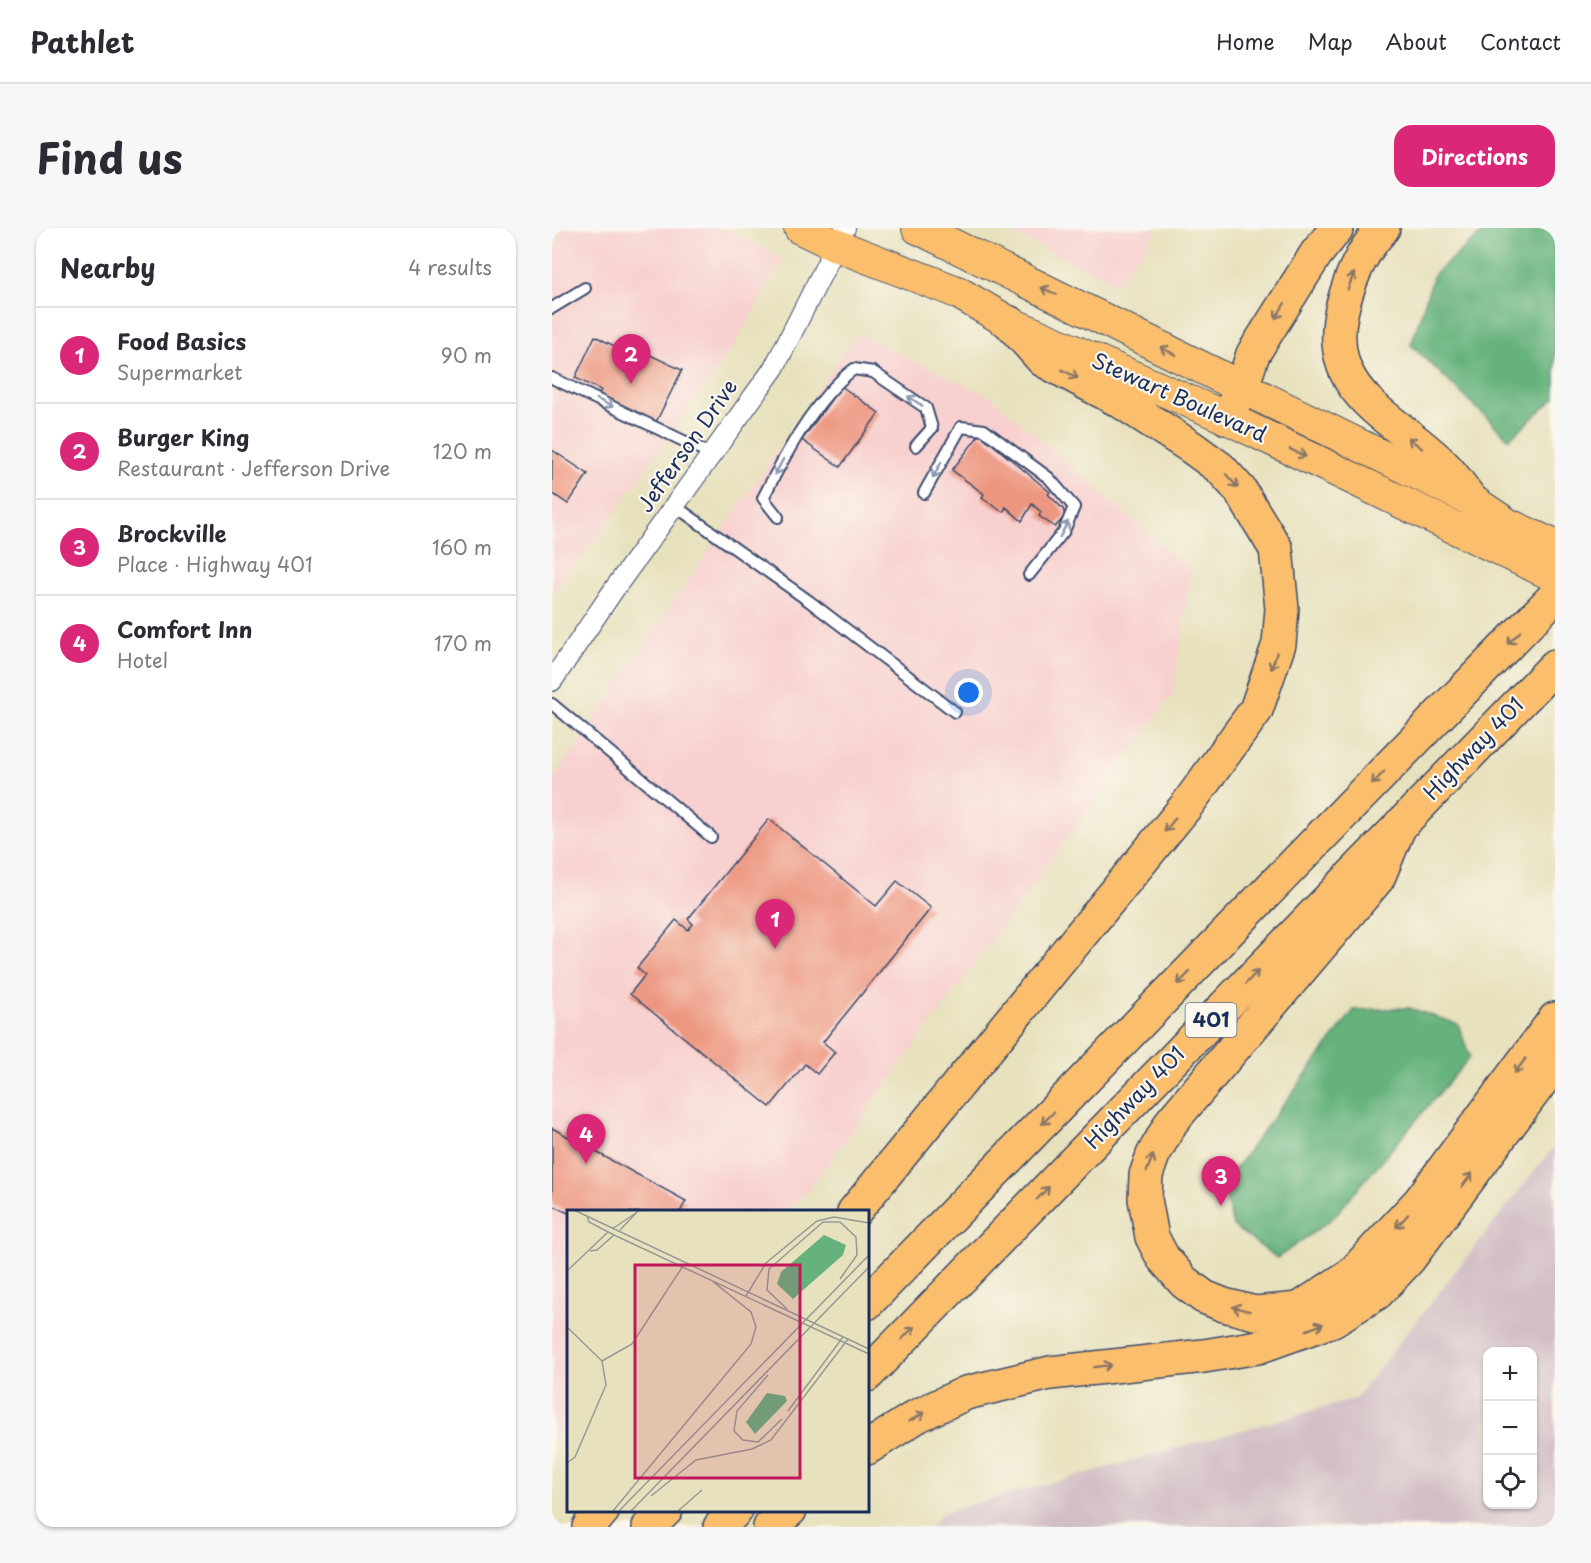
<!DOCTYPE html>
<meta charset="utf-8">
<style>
:root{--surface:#fff;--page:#f7f7f7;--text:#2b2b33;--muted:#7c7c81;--line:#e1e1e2;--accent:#db2777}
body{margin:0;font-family:"Playpen Sans",sans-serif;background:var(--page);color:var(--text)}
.controls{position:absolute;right:18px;bottom:18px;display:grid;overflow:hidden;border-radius:12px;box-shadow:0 2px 4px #0004}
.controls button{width:54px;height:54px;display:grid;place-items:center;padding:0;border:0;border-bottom:2px solid var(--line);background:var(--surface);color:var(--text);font:30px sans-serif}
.you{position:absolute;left:417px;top:465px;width:21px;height:21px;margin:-15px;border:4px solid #fff;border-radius:50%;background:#1a73e8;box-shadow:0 0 0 9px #1a73e833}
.badge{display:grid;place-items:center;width:39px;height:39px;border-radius:50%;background:var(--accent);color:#fff;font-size:20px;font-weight:700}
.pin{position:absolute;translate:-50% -50px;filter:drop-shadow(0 2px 3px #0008)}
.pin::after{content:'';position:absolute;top:32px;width:21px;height:18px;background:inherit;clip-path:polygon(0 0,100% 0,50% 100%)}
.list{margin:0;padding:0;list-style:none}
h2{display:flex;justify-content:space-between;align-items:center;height:78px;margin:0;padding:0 24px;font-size:26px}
h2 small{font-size:20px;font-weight:400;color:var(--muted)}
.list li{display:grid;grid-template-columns:39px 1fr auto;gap:18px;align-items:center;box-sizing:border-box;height:96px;padding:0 24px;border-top:2px solid var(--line)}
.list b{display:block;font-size:22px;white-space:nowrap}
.list p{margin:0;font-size:20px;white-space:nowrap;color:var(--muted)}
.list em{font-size:20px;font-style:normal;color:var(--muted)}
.icon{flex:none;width:33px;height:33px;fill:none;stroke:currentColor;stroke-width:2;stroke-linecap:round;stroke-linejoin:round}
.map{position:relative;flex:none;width:1003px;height:1299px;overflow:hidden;border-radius:18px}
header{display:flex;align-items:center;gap:36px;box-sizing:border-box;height:84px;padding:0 30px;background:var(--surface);border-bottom:2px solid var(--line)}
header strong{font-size:28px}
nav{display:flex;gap:33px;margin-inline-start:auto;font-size:21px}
.intro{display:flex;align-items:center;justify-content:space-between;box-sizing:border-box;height:144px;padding:0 36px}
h1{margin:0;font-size:42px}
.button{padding:15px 27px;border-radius:18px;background:var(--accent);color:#fff;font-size:21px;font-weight:700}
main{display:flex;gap:36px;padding:0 36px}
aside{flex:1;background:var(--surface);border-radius:18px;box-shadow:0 2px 4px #0004}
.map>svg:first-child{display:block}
.built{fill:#f7d0cf}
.industrial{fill:#d2bec5;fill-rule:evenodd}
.forest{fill:#65b27c;stroke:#40706d;stroke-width:1.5}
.building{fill:#ed9781}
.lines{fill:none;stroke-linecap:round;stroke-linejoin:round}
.service-casing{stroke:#3a4a6c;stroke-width:14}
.minor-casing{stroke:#3a4a6c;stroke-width:22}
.primary-casing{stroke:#3a4a6c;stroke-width:34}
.motorway-casing{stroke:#3a4a6c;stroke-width:36}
.service{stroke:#fff;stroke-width:10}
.minor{stroke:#fff;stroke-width:20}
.primary{stroke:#fabe6d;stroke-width:32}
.motorway{stroke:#fabe6d;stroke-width:33}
.oneway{stroke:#8a7666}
.oneway2{stroke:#8d97ae}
.labels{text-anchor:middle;stroke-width:4.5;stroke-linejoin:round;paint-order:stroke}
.shield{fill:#fbf7ec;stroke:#5e6b89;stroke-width:1.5}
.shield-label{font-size:20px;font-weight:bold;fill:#1b2f5e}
.street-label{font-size:21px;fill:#1b2f5e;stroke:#fbf7ec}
.inset-road{fill:none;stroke:#959a97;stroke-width:1.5}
.view{fill:#c2185b;fill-opacity:0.15;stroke:#c2185b;stroke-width:3}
.inset-edge{fill:none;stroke:#1b2f5e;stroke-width:3}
</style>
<header>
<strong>Pathlet</strong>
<nav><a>Home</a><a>Map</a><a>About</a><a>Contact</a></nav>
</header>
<div class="intro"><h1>Find us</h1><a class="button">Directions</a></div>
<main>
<aside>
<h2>Nearby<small>4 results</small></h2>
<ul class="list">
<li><span class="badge">1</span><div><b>Food Basics</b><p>Supermarket</p></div><em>90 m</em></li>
<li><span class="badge">2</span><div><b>Burger King</b><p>Restaurant · Jefferson Drive</p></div><em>120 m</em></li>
<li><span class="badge">3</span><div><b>Brockville</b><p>Place · Highway 401</p></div><em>160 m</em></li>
<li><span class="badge">4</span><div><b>Comfort Inn</b><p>Hotel</p></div><em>170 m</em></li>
</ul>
</aside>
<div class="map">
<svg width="1003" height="1299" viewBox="0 0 1003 1299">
<rect width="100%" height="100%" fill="#fbf7ec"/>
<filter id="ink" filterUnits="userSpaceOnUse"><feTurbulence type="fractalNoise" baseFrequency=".0167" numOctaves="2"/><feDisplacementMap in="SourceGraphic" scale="12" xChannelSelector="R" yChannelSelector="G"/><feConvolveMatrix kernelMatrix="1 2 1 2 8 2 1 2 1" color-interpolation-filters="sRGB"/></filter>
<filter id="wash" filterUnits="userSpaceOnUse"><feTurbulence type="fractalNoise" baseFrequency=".008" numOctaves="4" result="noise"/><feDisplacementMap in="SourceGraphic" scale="24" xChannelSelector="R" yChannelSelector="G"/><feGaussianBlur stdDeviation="1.35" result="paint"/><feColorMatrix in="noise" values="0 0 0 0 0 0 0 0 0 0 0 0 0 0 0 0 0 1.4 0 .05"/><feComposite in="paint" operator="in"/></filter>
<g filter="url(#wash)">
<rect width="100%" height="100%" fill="#e7e1bd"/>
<!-- built -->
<g class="built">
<path d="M12 0H171L232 31 185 112 45 310 0 366V28Z"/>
<path d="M448 0H607L565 55Z"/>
<path d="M305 105 441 170 639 343 621 466 256 963 235 984H16V1197L0 1213V553Z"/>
</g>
<!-- industrial -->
<path class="industrial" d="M1000 921 1003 922V1299H378L391 1285 803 1171ZM936 1124H981V1276H936Z"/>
<!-- forest -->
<g class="forest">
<path d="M936 0H1003V170L957 211 859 117 882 46Z"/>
<path d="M857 780 906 796 918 829 780 991 725 1030 681 998 671 957 802 782Z"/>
</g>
<g id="blocks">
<!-- building -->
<g class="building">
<path d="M43 108 66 120 69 113 130 142 104 194 47 166 49 162 23 150Z"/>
<path d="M289 158 327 185 288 239 250 212Z"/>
<path d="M428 206 498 264 496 266 511 281 513 288 503 299 487 288 489 284 480 276 470 293 454 279 451 284 430 270 432 266 400 242Z"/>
<path d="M0 222 36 246 16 276 0 265Z"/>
<path d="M217 591 324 678 345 653 379 680 271 814 283 824 265 846 253 836 218 879 78 766 93 747 85 740 124 692 136 702 141 696 136 691Z"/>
<path d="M0 900 134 973 128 984 16 985 0 977Z"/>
</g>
</g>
</g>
<g filter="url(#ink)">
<use href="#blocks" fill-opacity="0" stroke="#3a4a6c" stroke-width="1.5"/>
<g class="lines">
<defs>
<g id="service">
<path d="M0 80 33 60"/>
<path d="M0 150 161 227"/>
<path d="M372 265 409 199 432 202 497 250 522 279 512 303 477 347"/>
<path d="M123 278 257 373 403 484"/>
<path d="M226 289 211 270C233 227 263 170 302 141L321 144 374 180 380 200 364 218"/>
<path d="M0 476 159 609"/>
</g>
<path id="minor" d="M0 453 63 360 222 140 293 0"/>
<g id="primary">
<path d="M248 0 286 18 405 64 458 95 675 190 1003 348"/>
<path d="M366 0 919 272 955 296 1003 318"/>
</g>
<g id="motorway">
<path d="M831 0C810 23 799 47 791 77 768 167 842 187 893 239 903 249 910 261 919 272"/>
<path d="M675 190 690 159 701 126 764 26 785 0"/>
<path d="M848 597 826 650 620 893 601 927 594 947 593 971 600 1009 611 1030 632 1054 652 1069 672 1077 703 1085 747 1081 800 1046 868 973 1003 791"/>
<path d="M302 984 635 577 704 482 727 416 730 381 724 321 688 262 668 240 639 219 568 173 491 132 458 95"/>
<path d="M315 1075 1003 368"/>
<path d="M315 1147 1003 438"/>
<path d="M315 1220 365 1188 414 1165 498 1145 652 1128 706 1119 781 1092 825 1065 857 1031 1003 835"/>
<path d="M37 1299 51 1282"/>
<path d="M97 1299 114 1282"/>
<path d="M168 1299 184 1282"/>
<path d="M218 1299 238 1282"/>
</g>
</defs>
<!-- service casing -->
<use href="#service" class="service-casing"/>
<!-- minor casing -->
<use href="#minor" class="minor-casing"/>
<!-- primary casing -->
<use href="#primary" class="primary-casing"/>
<!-- motorway casing -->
<use href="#motorway" class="motorway-casing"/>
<!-- service -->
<use href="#service" class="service"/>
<!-- minor -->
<use href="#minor" class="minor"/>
<!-- primary -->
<use href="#primary" class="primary"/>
<!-- motorway -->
<use href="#motorway" class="motorway"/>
</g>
<!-- one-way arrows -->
<defs><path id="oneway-shaft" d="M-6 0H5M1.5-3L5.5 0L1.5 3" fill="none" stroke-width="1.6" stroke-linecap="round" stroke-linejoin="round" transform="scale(1.5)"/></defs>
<g class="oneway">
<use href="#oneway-shaft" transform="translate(799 53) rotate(-69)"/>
<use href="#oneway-shaft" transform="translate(497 63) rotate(-155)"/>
<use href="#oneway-shaft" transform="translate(728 83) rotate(122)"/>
<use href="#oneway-shaft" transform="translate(616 123) rotate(-152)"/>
<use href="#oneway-shaft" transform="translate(518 146) rotate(28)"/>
<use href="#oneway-shaft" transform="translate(863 215) rotate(-142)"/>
<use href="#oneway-shaft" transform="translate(746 225) rotate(26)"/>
<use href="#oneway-shaft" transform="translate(680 253) rotate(48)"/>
<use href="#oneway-shaft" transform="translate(962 410) rotate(134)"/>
<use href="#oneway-shaft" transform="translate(722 433) rotate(108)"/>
<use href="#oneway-shaft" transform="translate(826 550) rotate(134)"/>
<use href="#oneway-shaft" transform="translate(618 597) rotate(129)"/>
<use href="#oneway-shaft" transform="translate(700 749) rotate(-46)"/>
<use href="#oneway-shaft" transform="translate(632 750) rotate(134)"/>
<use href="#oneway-shaft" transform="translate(968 838) rotate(127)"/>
<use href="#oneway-shaft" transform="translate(496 890) rotate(134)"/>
<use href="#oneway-shaft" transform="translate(598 935) rotate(-69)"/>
<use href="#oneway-shaft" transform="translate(915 952) rotate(-53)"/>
<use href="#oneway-shaft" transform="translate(491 965) rotate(-46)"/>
<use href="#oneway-shaft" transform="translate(850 993) rotate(133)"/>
<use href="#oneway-shaft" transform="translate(689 1081) rotate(-166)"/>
<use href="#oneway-shaft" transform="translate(763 1099) rotate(-21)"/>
<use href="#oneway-shaft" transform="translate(356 1105) rotate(-46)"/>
<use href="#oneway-shaft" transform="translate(551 1138) rotate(-7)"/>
<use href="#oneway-shaft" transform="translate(365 1189) rotate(-29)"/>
</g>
<g class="oneway2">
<use href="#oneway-shaft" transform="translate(363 173) rotate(-146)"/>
<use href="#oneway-shaft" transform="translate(53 175) rotate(26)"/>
<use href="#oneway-shaft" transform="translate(227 239) rotate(118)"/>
<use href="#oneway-shaft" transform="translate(385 242) rotate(119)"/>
<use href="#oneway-shaft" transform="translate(512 301) rotate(-62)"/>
</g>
</g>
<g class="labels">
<!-- shield labels -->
<rect class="shield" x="633.5" y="775" width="51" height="34" rx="4.5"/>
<g class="shield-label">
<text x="659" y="799">401</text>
</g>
<!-- street labels -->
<g class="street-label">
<text transform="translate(627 170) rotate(24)" y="7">Stewart Boulevard</text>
<text transform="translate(136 218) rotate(-55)" y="7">Jefferson Drive</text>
<text transform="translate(922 521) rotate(-46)" y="7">Highway 401</text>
<text transform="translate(583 870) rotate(-46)" y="7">Highway 401</text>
</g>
</g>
<!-- overview -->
<g transform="translate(15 982)">
<rect width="302" height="302" fill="#e7e1bd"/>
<path d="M257 25 279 35 276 45 226 89 210 74 214 62ZM200 183 218 186 220 191 188 224 179 212Z" fill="#65b27c"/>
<path class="inset-road" d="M7 0 302 139M20 6 22 12 47 25 302 144M45 19 69 3M53 20 72 0M23 41 30 40 47 25M0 61 41 22M179 86 199 53 250 11 267 7 302 13M220 99 200 80 202 59 256 12H273L289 27 290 45 273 69M0 117 35 151 39 175 8 247 0 253M35 151 65 134 116 56M201 165 170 201 167 221 176 230 191 232 215 209M221 201 276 127M84 286 129 250 185 239 204 230 281 129M46 301 184 134 189 117 184 102 144 70M52 301 302 45M64 301 302 57M111 301 135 280"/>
<path class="view" d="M68 55H233V268H68Z"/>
<rect width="302" height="302" class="inset-edge"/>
</g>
</svg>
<div class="controls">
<button>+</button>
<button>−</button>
<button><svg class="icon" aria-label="locate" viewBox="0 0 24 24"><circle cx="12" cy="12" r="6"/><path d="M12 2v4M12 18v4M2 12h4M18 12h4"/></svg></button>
</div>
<div class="you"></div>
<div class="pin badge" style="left:223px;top:721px">1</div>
<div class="pin badge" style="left:79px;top:156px">2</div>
<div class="pin badge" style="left:669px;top:978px">3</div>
<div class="pin badge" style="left:34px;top:936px">4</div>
</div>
</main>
